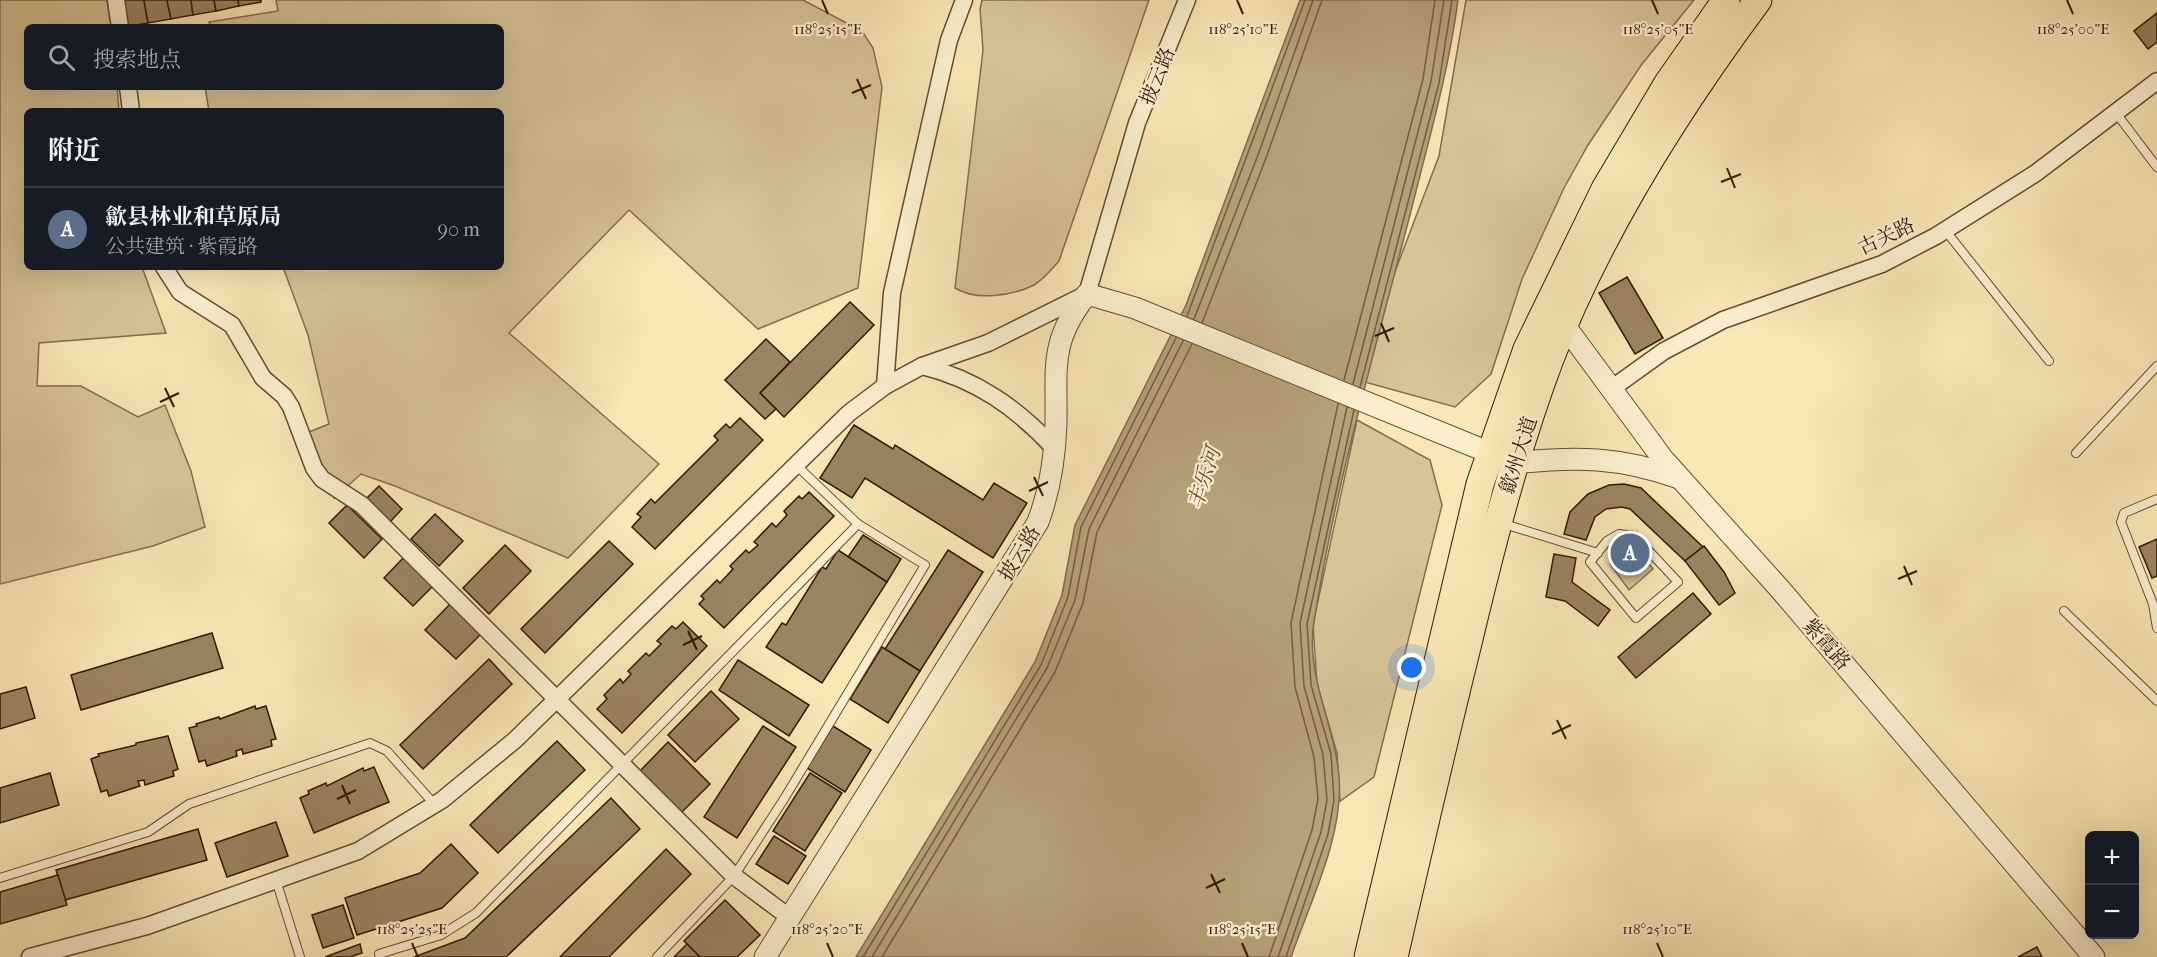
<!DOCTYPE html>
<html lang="zh">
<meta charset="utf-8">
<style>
:root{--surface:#171b24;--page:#242831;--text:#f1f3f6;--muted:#9ea1a6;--line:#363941;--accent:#c59692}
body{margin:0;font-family:"IM FELL French Canon","Noto Serif SC",serif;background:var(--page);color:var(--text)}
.controls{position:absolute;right:18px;bottom:18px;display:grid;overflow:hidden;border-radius:9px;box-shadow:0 6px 24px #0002}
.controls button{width:54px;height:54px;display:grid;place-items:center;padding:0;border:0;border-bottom:2px solid var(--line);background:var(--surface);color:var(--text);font:30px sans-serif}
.you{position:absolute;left:1412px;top:668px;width:21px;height:21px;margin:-15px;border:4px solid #fff;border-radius:50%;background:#1a73e8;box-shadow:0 0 0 9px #1a73e833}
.badge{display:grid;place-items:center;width:39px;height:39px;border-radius:50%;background:var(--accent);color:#fff;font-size:20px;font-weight:700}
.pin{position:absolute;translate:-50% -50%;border:3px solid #fff;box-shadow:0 2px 6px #0006}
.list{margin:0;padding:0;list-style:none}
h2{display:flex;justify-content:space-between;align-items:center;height:78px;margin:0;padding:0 24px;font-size:26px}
h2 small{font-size:20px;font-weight:400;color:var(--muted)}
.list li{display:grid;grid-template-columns:39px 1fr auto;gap:18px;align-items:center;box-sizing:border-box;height:84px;padding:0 24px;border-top:2px solid var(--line)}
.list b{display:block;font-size:22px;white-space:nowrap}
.list p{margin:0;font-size:20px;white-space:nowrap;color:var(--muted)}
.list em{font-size:20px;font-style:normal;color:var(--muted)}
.icon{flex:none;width:33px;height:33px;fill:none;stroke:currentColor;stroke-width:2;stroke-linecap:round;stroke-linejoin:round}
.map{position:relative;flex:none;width:2157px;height:957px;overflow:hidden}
.search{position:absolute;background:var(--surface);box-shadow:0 6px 24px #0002;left:24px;top:24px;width:480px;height:66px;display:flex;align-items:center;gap:15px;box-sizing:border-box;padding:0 21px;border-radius:9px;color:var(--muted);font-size:22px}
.panel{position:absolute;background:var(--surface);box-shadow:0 6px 24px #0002;left:24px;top:108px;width:480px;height:162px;border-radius:9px}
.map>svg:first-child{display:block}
.green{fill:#d7c497;stroke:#856e4e;stroke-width:1.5}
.water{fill:#b6a179;stroke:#826b4b;stroke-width:1.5}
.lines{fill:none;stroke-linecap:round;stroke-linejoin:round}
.shore{stroke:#745d3f;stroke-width:1.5}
.building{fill:#9a8461;stroke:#331905;stroke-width:1.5}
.service-casing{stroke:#644c31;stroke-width:10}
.minor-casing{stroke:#644c31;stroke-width:19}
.tertiary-casing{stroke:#644c31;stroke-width:23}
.trunk-casing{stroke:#331905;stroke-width:29}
.service{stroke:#fbefcf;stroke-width:8}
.minor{stroke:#fbefcf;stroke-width:16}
.tertiary{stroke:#fbefcf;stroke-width:21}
.trunk{stroke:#f9e7b5;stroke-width:27}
.ticks{fill:none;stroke:#331905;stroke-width:2}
.labels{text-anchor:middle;stroke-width:4.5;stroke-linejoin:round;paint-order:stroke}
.street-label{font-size:20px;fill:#331905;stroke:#fbefcf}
.water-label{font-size:21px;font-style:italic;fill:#674f33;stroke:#fbefcf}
.ticks-label{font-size:15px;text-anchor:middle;fill:#331905;stroke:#fbefcf;stroke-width:4.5;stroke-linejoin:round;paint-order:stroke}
</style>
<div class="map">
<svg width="2157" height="957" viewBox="0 0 2157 957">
<rect width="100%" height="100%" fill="#f9e7b5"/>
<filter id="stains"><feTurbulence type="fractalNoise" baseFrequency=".00333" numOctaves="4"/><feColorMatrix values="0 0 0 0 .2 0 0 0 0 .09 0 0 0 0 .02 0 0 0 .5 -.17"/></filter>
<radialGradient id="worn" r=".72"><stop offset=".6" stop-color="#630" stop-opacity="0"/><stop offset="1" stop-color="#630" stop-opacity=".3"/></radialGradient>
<!-- green -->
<g class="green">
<path d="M0 0H107L111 27H27V87H117L119 111H27V267H142L166 333 39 343 37 386H81L138 417 165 405 191 471 205 527 153 546 0 584Z"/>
<path d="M276 0H803L862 31 873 48 882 87 858 288 758 329 629 210 509 333 659 464 568 558 395 486 361 474 334 498 309 432 329 424 308 335 283 267H501V111H209L205 87H501V27H211L209 22 278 11Z"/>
<path d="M982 0H1149L1059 261C1051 270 1044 279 1034 285 1012 296 976 301 955 288L983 50 980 9Z"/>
<path d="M1466 0H1694L1642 64 1588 145 1564 188 1522 279 1491 374 1455 407 1354 379 1439 156Z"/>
<path d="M1357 420 1430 460 1442 505 1374 777 1340 801 1337 753 1317 684 1313 624Z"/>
<path d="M1627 546 1636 549 1653 569 1629 590 1610 564 1614 554Z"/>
</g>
<!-- water -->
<path class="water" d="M1300 0H1458C1449 69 1430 135 1413 203 1378 341 1336 480 1314 622 1305 676 1335 724 1339 777 1344 835 1310 902 1291 957H856L1035 662 1062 595 1075 525 1186 305Z"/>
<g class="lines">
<!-- shore -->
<g class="shore">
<path d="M1187 316 1305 0"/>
<path d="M1194 319 1258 155 1313 0"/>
<path d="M1202 323 1266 158 1322 0"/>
<path d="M1344 380 1423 79 1435 0"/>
<path d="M1353 384 1431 81 1444 0"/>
<path d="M1360 387 1439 83 1452 0"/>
<path d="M863 957 1041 665 1068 597 1081 527 1176 338"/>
<path d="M872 957 1047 668 1075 600 1089 529 1183 341"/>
<path d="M882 957 1055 672 1083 603 1097 532 1192 344"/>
<path d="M1269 957 1312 830 1318 799 1314 757 1295 687 1291 623 1338 404"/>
<path d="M1278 957 1321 832 1327 800 1323 755 1304 686 1300 623 1347 407"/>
<path d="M1286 957 1328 834 1334 800 1331 754 1311 685 1307 624 1354 410"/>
</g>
</g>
<!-- building -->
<g class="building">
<path d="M121 0H144L148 23 126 27Z"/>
<path d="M144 0H167L171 19 148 23Z"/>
<path d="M167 0H191L193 15 171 19Z"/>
<path d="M191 0H214L216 11 193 15Z"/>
<path d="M214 0H238L239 6 216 11Z"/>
<path d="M238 0H261V2L239 6Z"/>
<path d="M2157 13V42L2148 49 2134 31Z"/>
<path d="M1627 277 1663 338 1635 354 1599 293Z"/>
<path d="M850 302 874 325 784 417 760 393Z"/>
<path d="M766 339 790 362 760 393 776 409 765 419 725 380Z"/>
<path d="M740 418 763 440 655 549 632 527 641 517 637 514 651 499 655 503 718 440 714 436 726 424 730 428Z"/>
<path d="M854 425 893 449 895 445 983 500 994 483 1027 503 993 558 865 478 852 498 820 478Z"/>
<path d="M1624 484 1641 488 1703 547 1685 561 1630 509 1622 507 1606 509 1595 517 1586 540 1564 534 1570 512 1588 494 1609 485Z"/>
<path d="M379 486 402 509 390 522 366 499Z"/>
<path d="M809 492 834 516 724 628 699 604 704 599 701 596 717 580 720 583 733 569 730 566 746 550 749 553 758 545 754 542 772 523 776 527 787 515 784 511 799 496 802 499Z"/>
<path d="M347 505 382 539 364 558 329 523Z"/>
<path d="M435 514 463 541 439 566 411 539Z"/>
<path d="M863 535 901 559 887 582 848 557Z"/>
<path d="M2157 539V576L2152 578 2139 547Z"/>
<path d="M609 541 633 564 545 653 521 629Z"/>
<path d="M505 545 531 571 489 614 463 588Z"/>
<path d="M1704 546 1724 572 1735 593 1719 605 1685 561Z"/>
<path d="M838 550 887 582 822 683 766 647 782 623 786 625 822 567 826 569Z"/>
<path d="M948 550 983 572 920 671 885 649Z"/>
<path d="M1554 554 1576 558 1572 582 1610 610 1598 626 1565 601 1546 597Z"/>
<path d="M404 557 433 586 413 606 384 578Z"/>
<path d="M1693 593 1711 614 1636 678 1618 657Z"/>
<path d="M450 604 481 634 456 659 425 630Z"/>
<path d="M683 622 707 646 622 733 597 709 607 699 604 695 620 679 623 683 631 674 628 671 646 653 649 656 661 644 657 641 672 626 676 629Z"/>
<path d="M212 633 223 668 81 710 71 675Z"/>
<path d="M882 647 920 671 888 723 850 699Z"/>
<path d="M489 659 512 684 423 769 400 745Z"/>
<path d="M738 660 809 705 789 736 719 690Z"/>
<path d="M26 687 35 718 0 729V694Z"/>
<path d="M711 691 739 719 695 762 668 735Z"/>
<path d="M255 706 256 709 266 706 276 739 271 740 272 746 243 754 242 749 236 751 237 756 207 766 205 760 199 762 189 728 197 726 196 724 219 717 220 719Z"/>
<path d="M763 726 796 747 737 838 704 817Z"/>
<path d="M833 726 871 750 845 792 807 768Z"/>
<path d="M168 736 178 769 173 771 174 776 145 785 144 780 138 781 140 786 109 796 107 790 101 792 91 759 99 756 98 754 136 745V743Z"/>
<path d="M557 741 585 770 498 853 470 825Z"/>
<path d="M668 742 710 784 681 813 640 771Z"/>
<path d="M374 767 389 802 314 833 300 798 309 794 308 791 326 783 327 786 363 768 364 771Z"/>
<path d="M50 773 59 805 0 823V788Z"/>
<path d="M810 773 842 793 805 851 773 831Z"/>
<path d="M611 798 640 829 506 957H414L465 938Z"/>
<path d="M276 822 288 856 227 877 215 843Z"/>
<path d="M198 829 207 860 65 900 56 870Z"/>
<path d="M774 836 806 856 788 884 756 864Z"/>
<path d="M451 844 478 873 442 908 357 935 345 898 420 873Z"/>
<path d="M666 849 691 874 609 957H560Z"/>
<path d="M58 875 67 905 0 924V892Z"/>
<path d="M725 900 760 935 737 957H700L684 941Z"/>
<path d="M343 905 354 938 323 948 312 915Z"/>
<path d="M360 944 362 953 350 957H325Z"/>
<path d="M687 944 700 957H674Z"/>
<path d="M2037 947 2042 957H2018Z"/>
</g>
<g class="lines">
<defs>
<g id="service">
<path d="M2116 113 2157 167"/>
<path d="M1945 230 2049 361"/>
<path d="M2076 453 2157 366"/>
<path d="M2157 499 2124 513 2121 522 2153 604 2157 628"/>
<path d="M1501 523 1598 553"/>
<path d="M1619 534 1635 536 1678 582 1636 618 1590 562 1607 541Z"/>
<path d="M2064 611 2157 701"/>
<path d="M0 878 148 832 189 804 370 743 387 751 435 805"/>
<path d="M276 880 300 957"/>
<path d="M379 954 441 935 476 913 858 524 796 465"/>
<path d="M657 957 734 876 784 799 925 565 858 524"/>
</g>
<g id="minor">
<path d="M116 0 120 27"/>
<path d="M128 87 131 111"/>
<path d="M164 267 180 292 232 325 263 378 284 396 291 407 314 468 322 479 362 505 734 876 789 917"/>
<path d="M922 366C976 379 1017 408 1054 448"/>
<path d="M885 386 892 293 949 40 964 0"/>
<path d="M1611 389 1664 351 1723 320 1882 264 1936 236 2036 173 2157 81"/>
<path d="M30 957 147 926 358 851 442 800 515 740 849 413 885 386 922 366 988 343 1087 294 1137 123 1187 0"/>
</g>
<g id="tertiary">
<path d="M1565 326 1663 459 1779 588 2094 957"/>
<path d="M765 957 1038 522C1050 490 1055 458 1056 423 1057 367 1049 342 1087 294L1135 308 1515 463C1575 456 1621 457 1679 478"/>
</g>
<g id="trunk">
<path d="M1368 957 1480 484 1527 349 1605 189 1668 83 1726 0"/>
<path d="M1394 957C1418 852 1442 748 1468 643 1491 547 1515 452 1550 359 1599 232 1677 109 1758 0"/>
</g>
</defs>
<!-- service casing -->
<use href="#service" class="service-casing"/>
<!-- minor casing -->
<use href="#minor" class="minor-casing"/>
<!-- tertiary casing -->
<use href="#tertiary" class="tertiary-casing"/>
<!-- trunk casing -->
<use href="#trunk" class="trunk-casing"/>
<!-- service -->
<use href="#service" class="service"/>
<!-- minor -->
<use href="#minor" class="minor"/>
<!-- tertiary -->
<use href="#tertiary" class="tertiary"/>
<!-- trunk -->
<use href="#trunk" class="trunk"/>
</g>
<!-- ticks -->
<path class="ticks" d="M822 0 828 14M1237 0 1243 14M1652 0 1658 14M2067 0 2073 14M857 79 866 99M852 93 871 85M1727 168 1735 188M1721 182 1741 174M1381 323 1389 342M1375 336 1394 328M165 388 174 407M160 402 179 393M1034 477 1043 496M1029 491 1048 482M1904 566 1912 585M1898 579 1917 571M688 631 697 650M683 645 702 636M1557 720 1566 739M1552 734 1571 725M342 785 350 804M337 799 356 790M1211 874 1220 893M1206 888 1225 879M412 943 418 957M827 943 833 957M1242 943 1248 957M1657 943 1663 957"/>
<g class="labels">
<!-- street labels -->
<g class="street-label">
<text transform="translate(1157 76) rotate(-68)" y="7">披云路</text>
<text transform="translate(1886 236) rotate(-25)" y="7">古关路</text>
<text transform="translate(1518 455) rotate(-72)" y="7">歙州大道</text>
<text transform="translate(1019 553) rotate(-59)" y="7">披云路</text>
<text transform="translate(1827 644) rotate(49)" y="7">紫霞路</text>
</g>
<!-- water labels -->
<g class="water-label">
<text transform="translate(1204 478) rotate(-72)" y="7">丰乐河</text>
</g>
</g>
<g class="ticks-label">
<text x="828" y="34">118°25'15"E</text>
<text x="1243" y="34">118°25'10"E</text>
<text x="1658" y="34">118°25'05"E</text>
<text x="2073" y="34">118°25'00"E</text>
<text x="412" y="934">118°25'25"E</text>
<text x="827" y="934">118°25'20"E</text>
<text x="1242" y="934">118°25'15"E</text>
<text x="1657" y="934">118°25'10"E</text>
</g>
<rect width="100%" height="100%" filter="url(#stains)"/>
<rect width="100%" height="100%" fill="url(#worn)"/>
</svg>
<div class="controls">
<button>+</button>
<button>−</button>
</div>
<div class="you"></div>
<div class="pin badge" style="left:1630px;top:553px;background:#5c6f8a">A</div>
<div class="search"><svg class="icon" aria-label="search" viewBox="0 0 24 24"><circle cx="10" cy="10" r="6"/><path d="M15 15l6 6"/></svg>搜索地点</div>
<section class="panel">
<h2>附近<small></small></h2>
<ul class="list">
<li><span class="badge" style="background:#5c6f8a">A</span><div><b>歙县林业和草原局</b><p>公共建筑 · 紫霞路</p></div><em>90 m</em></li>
</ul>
</section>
</div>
